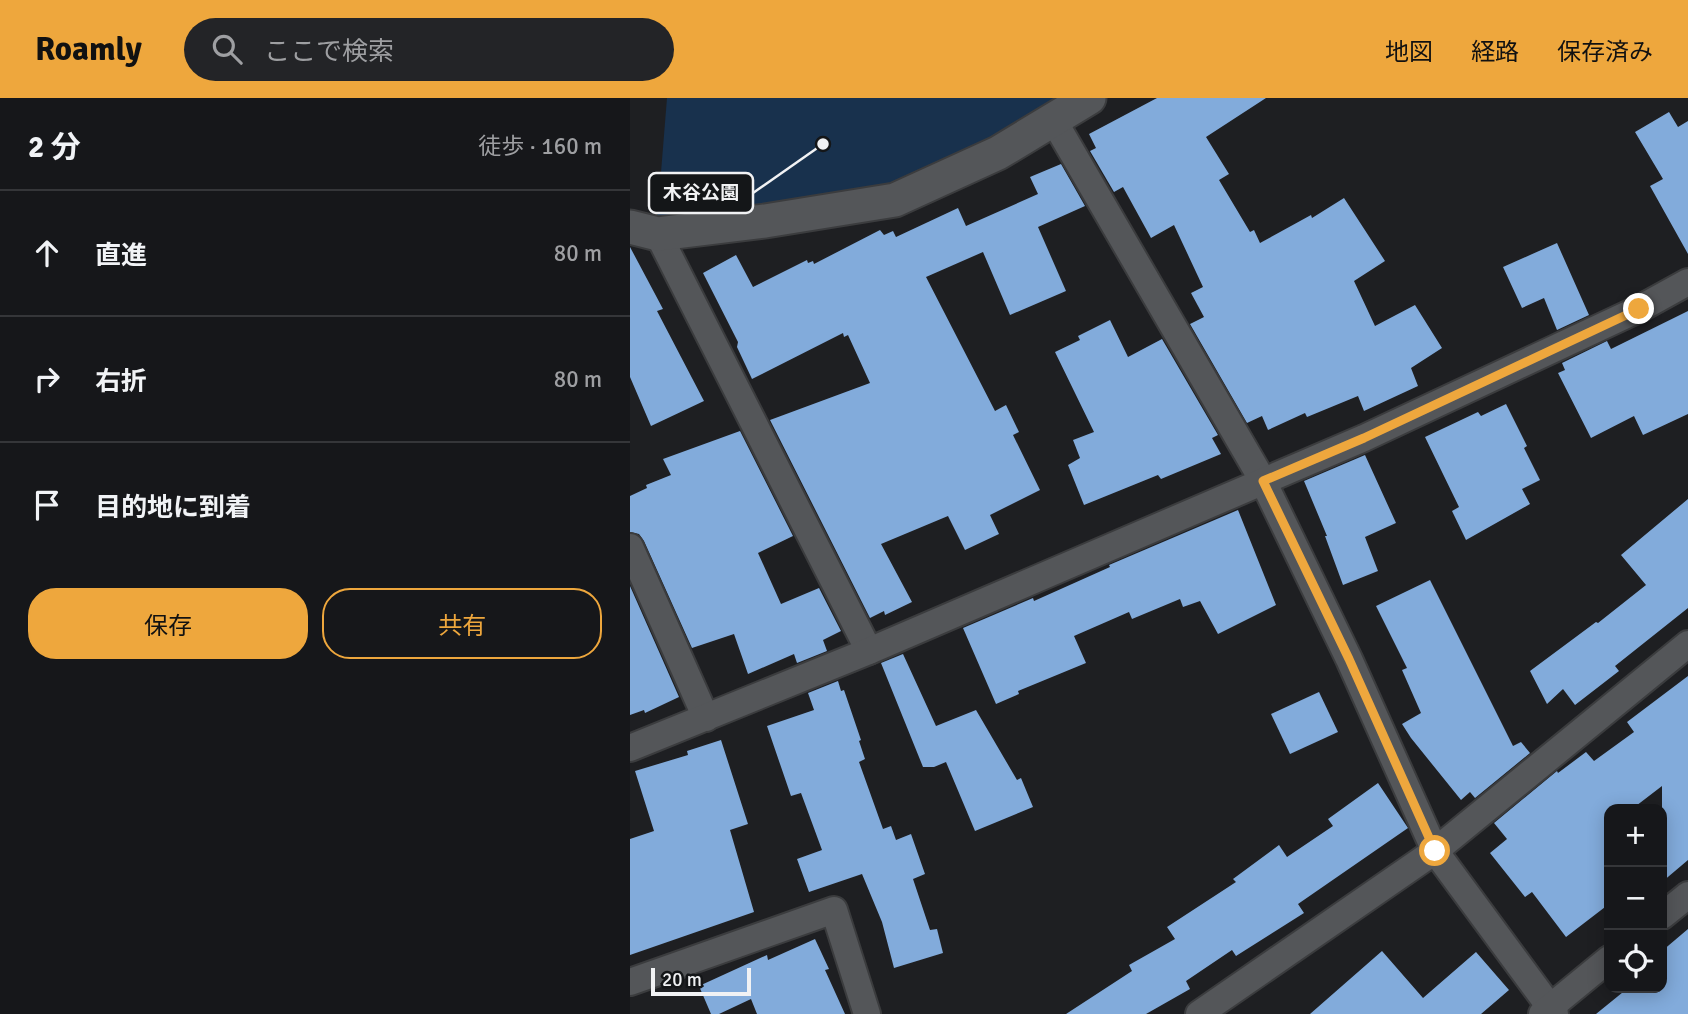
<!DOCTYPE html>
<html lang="ja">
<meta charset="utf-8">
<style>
:root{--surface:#16171a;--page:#232427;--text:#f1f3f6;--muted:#9e9fa2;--line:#353639;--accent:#eea73d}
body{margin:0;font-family:Signika,"Noto Sans JP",sans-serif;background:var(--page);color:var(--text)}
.controls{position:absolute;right:21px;bottom:21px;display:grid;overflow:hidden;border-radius:14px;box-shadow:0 4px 18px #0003}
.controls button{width:63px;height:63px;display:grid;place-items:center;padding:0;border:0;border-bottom:2px solid var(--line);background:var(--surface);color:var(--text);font:35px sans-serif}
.scale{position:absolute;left:21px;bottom:18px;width:100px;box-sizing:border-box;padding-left:7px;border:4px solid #f1f2f4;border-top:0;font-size:19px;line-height:24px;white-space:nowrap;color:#f1f2f4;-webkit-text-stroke:5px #141618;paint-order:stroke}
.stop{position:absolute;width:21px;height:21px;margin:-16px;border:5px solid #eea73d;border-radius:50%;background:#fff}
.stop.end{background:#eea73d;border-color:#fff;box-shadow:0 2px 7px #0008}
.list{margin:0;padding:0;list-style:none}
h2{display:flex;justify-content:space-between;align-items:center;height:91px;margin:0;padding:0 28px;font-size:30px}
h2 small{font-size:23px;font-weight:400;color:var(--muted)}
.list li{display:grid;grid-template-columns:46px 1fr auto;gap:21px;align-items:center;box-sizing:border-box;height:126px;padding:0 28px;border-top:2px solid var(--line)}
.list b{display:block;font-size:26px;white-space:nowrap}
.list em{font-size:23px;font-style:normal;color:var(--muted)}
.actions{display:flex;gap:14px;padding:21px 28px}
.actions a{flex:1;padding:16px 0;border:2px solid var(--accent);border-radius:28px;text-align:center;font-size:24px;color:var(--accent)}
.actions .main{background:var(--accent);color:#111}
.icon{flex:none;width:38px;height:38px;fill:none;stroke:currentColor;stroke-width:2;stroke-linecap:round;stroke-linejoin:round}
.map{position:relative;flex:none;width:1058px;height:916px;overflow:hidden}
header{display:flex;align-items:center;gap:42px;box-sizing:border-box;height:98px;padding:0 35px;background:var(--accent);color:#111}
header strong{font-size:33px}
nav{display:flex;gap:38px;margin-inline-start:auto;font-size:24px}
.search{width:490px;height:63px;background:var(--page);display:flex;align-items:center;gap:18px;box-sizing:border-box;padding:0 24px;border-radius:38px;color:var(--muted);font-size:26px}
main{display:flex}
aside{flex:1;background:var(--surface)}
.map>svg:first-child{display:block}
.green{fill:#18314d}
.building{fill:#82abdb}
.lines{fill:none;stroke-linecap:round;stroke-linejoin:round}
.minor-casing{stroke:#3b3c3e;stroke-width:30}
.tertiary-casing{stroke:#3b3c3e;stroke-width:37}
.minor{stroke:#545659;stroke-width:26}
.tertiary{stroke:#545659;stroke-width:33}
.route{stroke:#eea73d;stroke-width:9}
.leader{fill:none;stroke:#f1f2f4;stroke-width:2.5}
.callout-dot{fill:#f1f2f4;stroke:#141618;stroke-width:2.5}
.callout{fill:#141618;stroke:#f1f2f4;stroke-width:2.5}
.callout-label{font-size:19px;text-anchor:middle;font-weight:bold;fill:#f1f2f4}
</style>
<header>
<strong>Roamly</strong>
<div class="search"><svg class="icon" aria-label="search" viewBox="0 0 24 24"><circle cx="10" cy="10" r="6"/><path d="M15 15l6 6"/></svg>ここで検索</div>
<nav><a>地図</a><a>経路</a><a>保存済み</a></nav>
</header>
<main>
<aside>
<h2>2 分<small>徒歩 · 160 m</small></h2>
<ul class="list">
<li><svg class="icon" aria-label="ahead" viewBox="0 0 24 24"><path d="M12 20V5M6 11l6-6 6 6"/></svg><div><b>直進</b></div><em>80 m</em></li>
<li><svg class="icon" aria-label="right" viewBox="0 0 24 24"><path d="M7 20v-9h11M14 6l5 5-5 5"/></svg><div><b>右折</b></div><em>80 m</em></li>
<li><svg class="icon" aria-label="arrive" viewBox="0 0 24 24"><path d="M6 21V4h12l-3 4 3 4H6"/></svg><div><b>目的地に到着</b></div></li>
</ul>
<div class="actions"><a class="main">保存</a><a>共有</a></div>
</aside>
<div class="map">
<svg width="1058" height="916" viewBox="0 0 1058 916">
<rect width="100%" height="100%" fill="#1e1f22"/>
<!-- green -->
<path class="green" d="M37 0H428L279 92 27 124Z"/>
<!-- building -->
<g class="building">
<path d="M527 0H636L576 39 599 76 589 82 620 134 624 132 630 145 681 117 682 120 714 100 755 163 724 183 745 228 785 207 812 250 781 270 788 288 734 313 728 298 677 319 675 315 638 332 632 318 617 325 560 226 574 219 561 195 573 189 544 127 521 140 493 89 484 94 460 53 466 50 459 36Z"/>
<path d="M1039 14 1048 29 1058 23V156L1020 88 1033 81 1005 34Z"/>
<path d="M431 66 455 108 408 129 436 193 380 217 353 154 296 179 365 313 376 307 389 334 383 337 410 392 360 417 369 436 335 452 318 418 251 446 282 504 255 517 254 513 240 520 140 322 240 285 218 237 214 239 213 235 122 281 107 249 108 244 73 175 106 157 123 189 177 162 178 165 183 163 184 166 250 132 254 137 263 133 266 139 328 110 336 128 408 96 400 79Z"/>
<path d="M927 145 959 217 927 232 914 200 892 210 873 169Z"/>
<path d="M0 149 33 211 27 213 74 303 21 328 0 279Z"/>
<path d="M1058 213V316L1013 337 1004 318 961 340 928 275 935 272 932 265 977 243 981 251Z"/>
<path d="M480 222 498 259 532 241 588 337 582 340 591 356 531 381 528 377 454 407 438 367 450 360 443 342 464 334 425 254 450 242 448 238Z"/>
<path d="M876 306 897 348 894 350 910 382 892 391 900 406 836 442 822 413 829 409 795 339 848 314 851 318Z"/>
<path d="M110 333 163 438 128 455 151 506 189 490 211 533 193 542 197 553 167 565 164 556 118 576 104 536 62 550 14 443 9 436 0 434V398L17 390 16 387 41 377 33 361Z"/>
<path d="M735 357 766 425 735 439 748 473 713 487 695 438H697L674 383Z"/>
<path d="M1058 401V510L985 568 989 573 945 607 933 591 917 606 900 573 966 524 968 525 1016 487 991 457Z"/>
<path d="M608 412 646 507 588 536 570 503 553 509 550 501 502 521 499 514 444 538 456 565 388 593 389 596 366 606 333 530 403 500 404 503 480 469 479 467Z"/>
<path d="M800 482 883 648 891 644 900 655 845 700 840 694 831 702 781 640 772 626 791 615 772 572 777 570 746 508Z"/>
<path d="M0 488 49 599 15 615 14 612 0 617Z"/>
<path d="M273 556 306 628 346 612 387 682 391 680 403 709 345 733 316 664 304 669H293L251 565Z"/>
<path d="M1058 578V762L1032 784V688L1002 711H979V806L936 839 902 794 895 799 860 755 877 741 864 725 927 673 928 675 956 654 964 663 1004 634 997 624Z"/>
<path d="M208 583 211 593 214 592 231 642 229 643 235 661 229 664 253 731 261 728 266 742 281 736 295 776 283 781 300 832 307 831 313 855 264 870 252 824 232 776 179 794 167 761 192 752 171 695 161 698 137 628 184 612 178 595Z"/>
<path d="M689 594 708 634 660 656 641 616Z"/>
<path d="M91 642 118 726 100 732 124 814 0 857V741L24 733 5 673 58 657 57 653Z"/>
<path d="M748 685 778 730 668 806 674 815 606 858 602 852 556 883 560 891 516 916H436L502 873 499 867 545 841 537 829 606 784 603 781 649 747 657 759 703 728 698 721Z"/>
<path d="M1058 831V916H966L998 890H1032V853Z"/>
<path d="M185 841 199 871 195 872 215 916H127L121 901 89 916H81L69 888 137 857 138 862Z"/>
<path d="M752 853 793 900 846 854 879 892 851 916H680Z"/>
</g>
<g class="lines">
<defs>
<g id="minor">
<path d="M424 23 633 383 719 561 805 753 925 916"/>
<path d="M28 136 239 553"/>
<path d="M0 449 76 620"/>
<path d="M0 650 239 553 734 340 1009 211 1058 184"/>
<path d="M1032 818 1058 797"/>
<path d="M0 884 204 812 237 916"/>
<path d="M569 916 805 753 1058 546"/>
<path d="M912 916 979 861"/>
</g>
<path id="tertiary" d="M0 129 28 136 135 123 265 102 368 55 459 0"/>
</defs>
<!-- minor casing -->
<use href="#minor" class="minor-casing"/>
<!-- tertiary casing -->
<use href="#tertiary" class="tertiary-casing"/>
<!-- minor -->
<use href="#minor" class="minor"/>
<!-- tertiary -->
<use href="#tertiary" class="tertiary"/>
</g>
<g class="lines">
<!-- route -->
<path class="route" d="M805 753 719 561 633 383 734 340 1009 211"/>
</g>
<!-- callouts -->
<path class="leader" d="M193 46L123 95"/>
<circle class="callout-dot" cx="193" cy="46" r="7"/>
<rect class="callout" x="19" y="75" width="104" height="40" rx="7"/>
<g class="callout-label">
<text x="71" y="101">木谷公園</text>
</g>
</svg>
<div class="controls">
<button>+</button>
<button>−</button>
<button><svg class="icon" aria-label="locate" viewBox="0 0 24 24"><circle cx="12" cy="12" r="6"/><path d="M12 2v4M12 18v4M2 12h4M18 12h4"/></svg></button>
</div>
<div class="scale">20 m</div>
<div class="stop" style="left:805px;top:753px"></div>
<div class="stop end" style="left:1009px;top:211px"></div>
</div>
</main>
